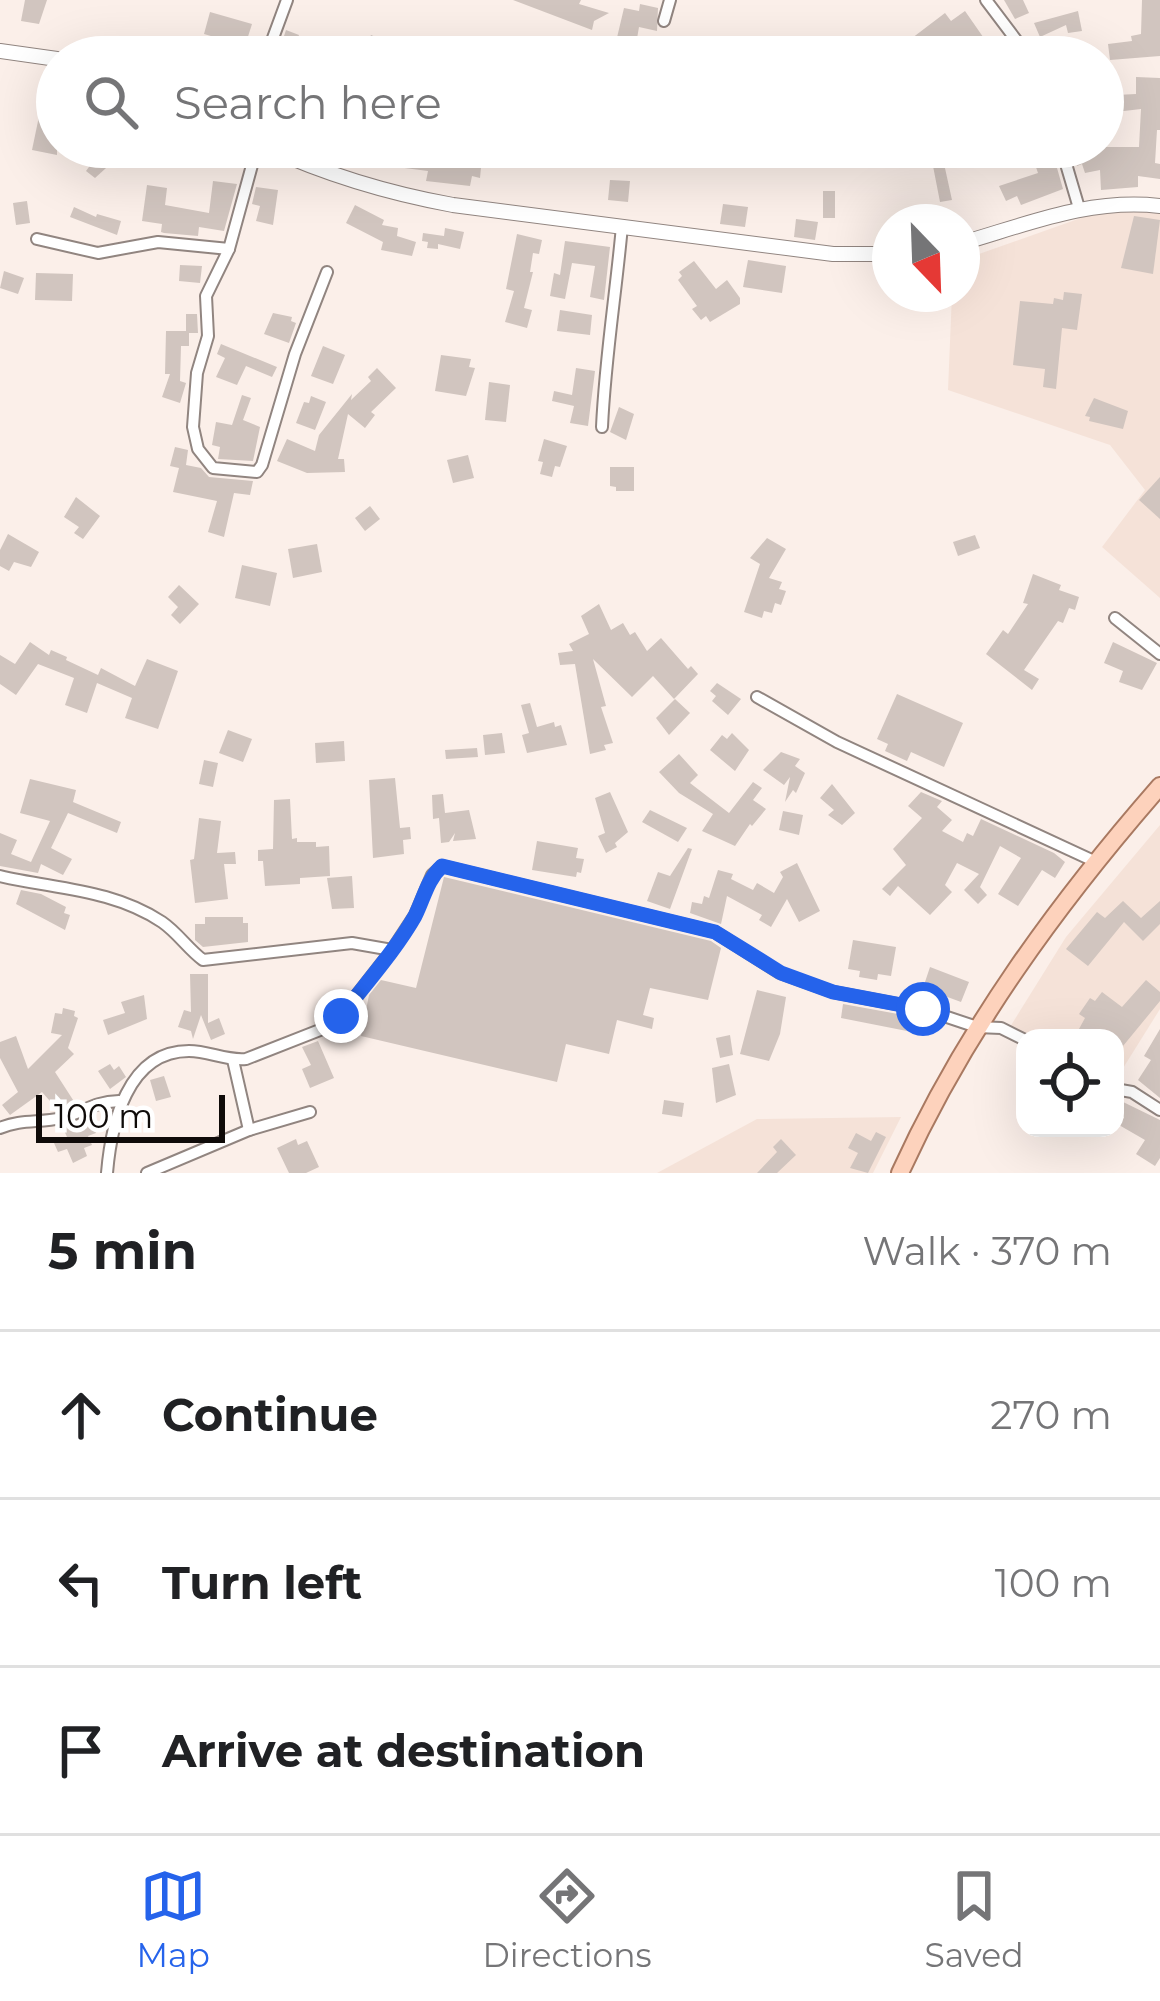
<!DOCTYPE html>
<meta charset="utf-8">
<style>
:root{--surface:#fff;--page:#f2f2f2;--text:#202124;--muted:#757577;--line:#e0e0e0;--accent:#2563eb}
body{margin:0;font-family:Montserrat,sans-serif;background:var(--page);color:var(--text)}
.controls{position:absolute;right:36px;bottom:36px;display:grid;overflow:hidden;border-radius:24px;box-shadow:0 12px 48px #0002}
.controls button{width:108px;height:108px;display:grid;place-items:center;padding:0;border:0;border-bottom:3px solid var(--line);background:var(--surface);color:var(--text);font:60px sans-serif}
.compass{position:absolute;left:872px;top:204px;width:108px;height:108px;border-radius:50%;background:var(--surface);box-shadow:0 12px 48px #0002;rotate:157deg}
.scale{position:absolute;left:36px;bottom:30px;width:189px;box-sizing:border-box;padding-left:12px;border:6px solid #0f0b09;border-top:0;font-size:33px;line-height:42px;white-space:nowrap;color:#0f0b09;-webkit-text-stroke:9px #fff;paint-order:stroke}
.stop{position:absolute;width:36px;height:36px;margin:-27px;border:9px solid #2563eb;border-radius:50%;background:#fff}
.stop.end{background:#2563eb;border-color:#fff;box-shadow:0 3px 12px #0008}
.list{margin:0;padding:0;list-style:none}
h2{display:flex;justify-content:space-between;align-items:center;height:156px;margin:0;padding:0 48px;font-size:51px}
h2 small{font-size:39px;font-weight:400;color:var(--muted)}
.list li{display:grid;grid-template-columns:78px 1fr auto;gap:36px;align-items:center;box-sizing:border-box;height:168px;padding:0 48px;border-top:3px solid var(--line)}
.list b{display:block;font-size:45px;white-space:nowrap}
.list em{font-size:39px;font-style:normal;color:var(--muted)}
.icon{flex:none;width:66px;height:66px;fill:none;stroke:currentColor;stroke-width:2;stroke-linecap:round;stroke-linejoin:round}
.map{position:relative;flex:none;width:1160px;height:1173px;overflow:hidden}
.search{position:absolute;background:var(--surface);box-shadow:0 12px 48px #0002;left:36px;right:36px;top:36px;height:132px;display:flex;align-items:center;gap:30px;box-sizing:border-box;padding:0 42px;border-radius:66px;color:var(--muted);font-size:45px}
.sheet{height:660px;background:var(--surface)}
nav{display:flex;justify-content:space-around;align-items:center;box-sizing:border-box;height:168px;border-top:3px solid var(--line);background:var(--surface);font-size:33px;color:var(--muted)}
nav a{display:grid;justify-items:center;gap:6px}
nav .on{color:var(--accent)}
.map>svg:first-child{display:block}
.built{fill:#f5e2d8}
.building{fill:#d1c5bf}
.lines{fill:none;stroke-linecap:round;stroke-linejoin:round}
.minor-casing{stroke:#918580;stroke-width:14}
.secondary-casing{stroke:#918580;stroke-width:16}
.primary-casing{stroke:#a97961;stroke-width:20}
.minor{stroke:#fff;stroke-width:10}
.secondary{stroke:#fff;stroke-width:14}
.primary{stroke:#fdd2bc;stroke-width:16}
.route{stroke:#2563eb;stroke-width:15}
</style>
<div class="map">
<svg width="1160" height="1173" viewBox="0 0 1160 1173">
<rect width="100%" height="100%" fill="#fbefe9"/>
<!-- built -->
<g class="built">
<path d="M1160 210V598L1102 547 1145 490 1110 445 948 390 952 294H962V260L1095 213Z"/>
<path d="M1160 825V1009L1115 1081V1038H1026L1010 1027 1066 937Z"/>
<path d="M901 1117 873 1173H657L757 1119Z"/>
</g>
<!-- building -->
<g class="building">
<path d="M25 0H47L39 24 21 21Z"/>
<path d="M513 0H581L579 4 609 13 594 21 592 30Z"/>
<path d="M1004 0H1023L1029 13 1015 19Z"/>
<path d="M1142 0H1160V56L1110 60 1108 44 1132 41 1131 36 1141 34Z"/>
<path d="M640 4 658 8 657 31 639 27 635 50 615 46 624 8 639 11Z"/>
<path d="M965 11 997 57H936L928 48 916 57H900L895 51 945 13 951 21Z"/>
<path d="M1078 11 1082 31 1068 33 1066 25 1040 37 1034 23Z"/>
<path d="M210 12 252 24 245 46 204 34Z"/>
<path d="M286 30 299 35 291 56 279 51Z"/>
<path d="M371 35 392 44 386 57H362Z"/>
<path d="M584 40 630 55 629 57H596L580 52Z"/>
<path d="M98 43 134 55V57H94Z"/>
<path d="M714 44 747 56 746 57H708Z"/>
<path d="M1103 61 1116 95 1136 94V77L1160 78V130H1157L1155 163 1160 164V179L1138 176V187L1101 190 1100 170 1085 173 1082 164 1077 166 1071 147H1139L1141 109 1107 113Z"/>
<path d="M42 102 57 105V155L32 150Z"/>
<path d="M230 147 245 153 241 168 224 161Z"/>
<path d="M392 147H414L413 154 440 159 443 147H483L480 178 472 176 470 186 426 181 428 171 389 166Z"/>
<path d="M775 147H831L830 158 775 155Z"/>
<path d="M1029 147H1051L1063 189 1021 205 1017 196 1006 201 999 186 1038 173Z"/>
<path d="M102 149 116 159 95 178 86 171Z"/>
<path d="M941 150 952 200 940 202 933 166 916 168 914 153Z"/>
<path d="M610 180 630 181 628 202 608 200Z"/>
<path d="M213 181 237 184 224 231 199 227 198 236 164 233 161 232 162 224 142 221 147 185 167 188 165 205 209 213Z"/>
<path d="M256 187 278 190 273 225 256 221 260 206 252 204Z"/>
<rect x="823" y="191" width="12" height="27"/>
<path d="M27 201 30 223 16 225 13 203Z"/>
<path d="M723 204 748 207 745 227 720 224Z"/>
<path d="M355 205 384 220 382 225 398 228 397 236 416 242 412 256 381 250 383 242 346 223Z"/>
<path d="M74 207 96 217 97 214 121 221 117 235 70 217Z"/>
<path d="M1134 216 1160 220 1153 274 1121 268Z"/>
<path d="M796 219 818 222 815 240 794 237Z"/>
<path d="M445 228 464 232 460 249 438 244V249L427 248 428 242 422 241 423 233 444 236Z"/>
<path d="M517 234 542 240 539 254 533 253 530 272H533L524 308 532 310 527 328 505 322 514 291 506 289Z"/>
<path d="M565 241 610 247 604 300 590 297 595 266 572 263 565 299 550 296 554 273 560 275Z"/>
<path d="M748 260 786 266 782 293 743 287Z"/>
<path d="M694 261 716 289 727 280 740 298V304L710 322 706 316 701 320 692 309 697 306 678 280 682 276 679 272Z"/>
<path d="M180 265 202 266 200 283 179 281Z"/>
<path d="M4 271 24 278 18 294 0 288Z"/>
<path d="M36 273 73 274 72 301 35 300Z"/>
<path d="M1064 292 1082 294 1077 330 1062 328 1056 389 1043 387 1045 369 1013 365 1020 301 1053 304 1054 298 1063 300Z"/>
<path d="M560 310 592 315 590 335 557 331Z"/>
<path d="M273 313 292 317 291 321 296 323 289 343 264 334Z"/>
<path d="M186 314H197L198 333H189V346H181L180 381 186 383 180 403 162 397 170 374H165L166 331H186Z"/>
<path d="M221 344 277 367 272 377 246 366 237 385 216 377 225 358 217 354Z"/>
<path d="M323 346 345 355 333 384 311 376Z"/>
<path d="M441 355 471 359 469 367 475 368 466 396 435 391Z"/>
<path d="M377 368 396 388 371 412 375 415 365 428 348 414 338 459H344L345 472 307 473 277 461 287 439 315 451 319 435 352 394 351 400 371 381 368 377Z"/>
<path d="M576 368 595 371 588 426 570 423 574 406 552 401 554 391 572 395Z"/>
<path d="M489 382 510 385 506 422 485 420Z"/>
<path d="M242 395 251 398 243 420 260 427 253 461 218 459 220 447 212 445 216 422 232 425Z"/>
<path d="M311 396 326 402 315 430 296 423 304 402 309 403Z"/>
<path d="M1094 398 1128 411 1123 429 1089 421 1090 417 1085 416Z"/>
<path d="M619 407 634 414 626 440 610 432Z"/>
<path d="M544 439 567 446 560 467 555 466 552 477 540 474 543 462 538 461Z"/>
<path d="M175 447 188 450 186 465 201 468 209 477 253 481 250 495 234 493 224 537 208 532 217 501 173 492 179 468 170 466Z"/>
<path d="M468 455 474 478 453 483 447 460Z"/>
<path d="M610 467H634V491H616V487L610 486Z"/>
<path d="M1160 477V519L1139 500Z"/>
<path d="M76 497 100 516 83 539 74 533 79 527 64 517Z"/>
<path d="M370 506 380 519 365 531 355 518Z"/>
<path d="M8 534 39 552 31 567 14 562 9 571 0 566V550Z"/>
<path d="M975 535 980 548 958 556 953 542Z"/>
<path d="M767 538 786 549 769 578 782 582 779 589 786 591 781 605 775 603 772 613 764 611 762 618 744 612 760 564 750 558Z"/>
<path d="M317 544 322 572 293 578 288 549Z"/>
<path d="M242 565 277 573 270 606 235 598Z"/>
<path d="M1033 574 1061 585 1059 590 1079 597 1075 610 1069 608 1063 623 1058 621 1024 670 1039 679 1032 690 986 654 1003 630 1008 634 1028 604 1023 603Z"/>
<path d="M179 585 199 604 180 624 171 615 178 607 168 597Z"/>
<path d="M599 604 611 630 623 623 630 635 635 632 647 651 661 638 688 669 691 666 698 674 674 699 653 676 632 697 593 659 606 706 601 707 613 743 604 745 606 750 590 754 575 664 560 665 558 653 573 651 569 644 589 634 581 616Z"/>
<path d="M30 642 49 655 51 650 67 657 66 660 98 675 101 668 135 686 147 659 178 671 158 729 125 718 132 698 97 683 87 713 65 705 74 678 38 664 16 695 0 684V655L15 664Z"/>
<path d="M1113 642 1157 663 1142 690 1119 682 1123 671 1104 663Z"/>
<path d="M717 683 741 699 728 715 712 701 716 696 710 691Z"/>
<path d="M897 694 963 723 944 767 911 752 907 761 885 751 888 744 877 739Z"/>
<path d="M675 699 690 713 669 735 656 718Z"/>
<path d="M530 703 537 727 554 722 555 727 561 725 567 745 527 753 522 735 529 733 521 705Z"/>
<path d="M228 730 252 739 243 762 219 753Z"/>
<path d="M502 733 505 753 485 755 483 735Z"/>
<path d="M732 733 749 750 735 771 710 750 722 735 727 739Z"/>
<path d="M344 741 345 761 316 763 315 743Z"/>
<path d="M477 748 478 757 446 759 445 750Z"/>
<path d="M781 752 800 759 795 766 805 773 796 793 793 790 785 802 790 777 784 785 763 770Z"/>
<path d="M679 754 698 775 690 783 729 813 753 782 762 788 753 800 766 809 752 826 750 824 735 846 702 831 713 814 679 793 659 772Z"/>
<path d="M204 760 218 763 213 787 199 784Z"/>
<path d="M395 778 400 828 410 827 411 839 403 840 404 854 373 858 369 780Z"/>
<path d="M30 779 76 790 73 802 121 822 117 833 68 813 51 848 72 859 63 875 41 864 38 873 0 866V833L17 840 11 854 31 862 50 821 20 813Z"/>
<path d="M832 784 855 813 842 825 828 815 834 810 820 798Z"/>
<path d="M610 792 628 832 615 843 617 847 606 853 598 836 605 833 595 798Z"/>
<path d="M921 792 942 801 937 807 952 820 942 831 963 842 967 833 973 836 981 819 1054 853 1065 862 1055 878 1042 870 1018 906 998 894 1021 858 1000 846 980 887 987 895 978 904 964 890 979 874 957 863 945 885 952 892 930 915 898 886 890 896 882 889 906 865 893 849 922 818 908 806Z"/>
<path d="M443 794 445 813 469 810 476 839 453 841 455 833 449 842 441 843 439 818 433 819 432 795Z"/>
<path d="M290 799 292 839 297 838V842H316V847L329 846 330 876 300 878V884L265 886 263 861H258V850L273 849 274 800Z"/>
<path d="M650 810 687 828 678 842 642 822Z"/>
<path d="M783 811 803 815 799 835 779 830Z"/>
<path d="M199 818 221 821 217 853 235 852 236 864H224L228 899 195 903 190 860 194 859Z"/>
<path d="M537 841 578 848 576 858 584 859 581 873 577 872 576 877 532 870Z"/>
<path d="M688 848 692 849 670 909 647 901 658 872 670 876Z"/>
<path d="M797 863 820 911 799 922 787 899 771 927 759 920 762 915 727 896 721 924 690 913 692 902 702 904 704 896 709 898 718 870 733 874 731 879 753 890 757 883 774 893 783 877 780 872Z"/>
<path d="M352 876 354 908 332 909 327 878Z"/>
<path d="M444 877 711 941 721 948 708 1000 650 988 643 1015 654 1018 652 1029 617 1020 609 1054 566 1044 557 1082 361 1036 369 995 381 980 416 988Z"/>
<path d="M21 890 41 894 66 907 64 913 70 915 65 930 16 904Z"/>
<path d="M1123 901 1141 918 1160 901V924L1143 941 1124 922 1088 966 1066 949 1097 912 1105 918Z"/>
<path d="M205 917H243V923H248V942L203 947 195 940V924H205Z"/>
<path d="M853 940 896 947 891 976 878 974 877 980 859 977 860 971 848 969Z"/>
<path d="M930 967 969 982 961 1002 923 988Z"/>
<path d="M190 974H208V1023L219 1018 225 1034 211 1040 201 1015 193 1039 191 1031 178 1027 184 1010 191 1012Z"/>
<path d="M1146 980 1160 992V1001L1123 1046 1115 1038H1074L1085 1018 1079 1014 1090 998 1095 1001 1102 992 1122 1007Z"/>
<path d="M757 990 786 997 780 1034 769 1061 740 1054Z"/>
<path d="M144 995 147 1019 108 1035 103 1020 125 1013 121 1002Z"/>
<path d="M843 1004 920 1018 917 1033 841 1018Z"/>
<path d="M63 1008 75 1011 74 1016 78 1018 68 1048 74 1054 55 1072 75 1103 57 1109 42 1092 10 1115 2 1105 18 1092 0 1058V1042L16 1036 28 1069 62 1035 51 1033 55 1013 62 1014Z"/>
<path d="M1160 1029V1098L1138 1080 1151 1060 1144 1056Z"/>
<path d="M730 1035 733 1055 720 1058 716 1038Z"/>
<path d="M318 1041 334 1078 310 1088 302 1069 311 1065 302 1047Z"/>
<path d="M110 1064 114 1070 119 1066 126 1077 110 1089 98 1071Z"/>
<path d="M729 1064 736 1095 716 1103 712 1068Z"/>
<path d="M164 1076 171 1097 156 1101 150 1080Z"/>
<path d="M664 1100 684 1103 682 1117 662 1114Z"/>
<path d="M1119 1100 1160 1120V1158L1155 1166 1136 1154 1145 1140 1119 1125 1124 1117 1115 1112Z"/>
<path d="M90 1118 96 1133 88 1136 92 1145 84 1148 87 1156 73 1163 67 1149 58 1152 54 1143 67 1137 63 1128Z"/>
<path d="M876 1132 886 1137 868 1173 850 1168 858 1153 848 1148 856 1133 871 1141Z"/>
<path d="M296 1139 298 1145 307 1141 319 1167 306 1173H289L277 1148Z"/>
<path d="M781 1139 796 1155 777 1173H757L777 1152 773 1147Z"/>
</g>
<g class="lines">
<defs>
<g id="minor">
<path d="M986 0 1029 57"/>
<path d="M664 21 670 0"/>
<path d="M266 57 287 0"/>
<path d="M257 147 229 249 206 296 208 336 197 373 193 427 198 449 213 468 257 472 262 465 295 354 327 272"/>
<path d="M1061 147 1079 208"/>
<path d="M37 239 98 253 158 242 229 249"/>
<path d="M602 427C605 359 616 293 622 226"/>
<path d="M1115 618 1160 654"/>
<path d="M757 697 837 742 1096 862"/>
<path d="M0 876C55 889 112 889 162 922 178 933 188 949 203 960L352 943 392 950"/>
<path d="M233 1060 249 1130"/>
<path d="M1115 1089 1132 1092 1160 1110"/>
<path d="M0 1128C21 1119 40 1123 61 1118 84 1113 91 1102 119 1101"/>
<path d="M107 1173C111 1125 127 1051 189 1051 209 1051 226 1061 246 1059L325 1028 341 1015 392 950 415 915 432 875 442 866 715 932 780 973 833 992 923 1009 977 1027 1001 1028 1025 1040"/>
<path d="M147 1173 249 1130 310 1112"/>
</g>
<g id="secondary">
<path d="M0 51 57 59"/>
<path d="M266 147C327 175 387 193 453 205L833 254H890"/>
<path d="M962 243C1028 224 1090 198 1160 206"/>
</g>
<path id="primary" d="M900 1173C965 1030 1057 904 1160 786"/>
</defs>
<!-- minor casing -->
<use href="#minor" class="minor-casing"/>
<!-- secondary casing -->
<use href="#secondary" class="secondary-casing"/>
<!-- primary casing -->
<use href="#primary" class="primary-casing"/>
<!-- minor -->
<use href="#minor" class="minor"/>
<!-- secondary -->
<use href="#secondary" class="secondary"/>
<!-- primary -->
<use href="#primary" class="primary"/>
</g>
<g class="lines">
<!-- route -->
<path class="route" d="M341 1016C366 983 395 951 415 916 424 898 427 880 442 866L715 932 781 973 833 992 923 1009"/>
</g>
</svg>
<div class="controls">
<button><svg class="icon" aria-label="locate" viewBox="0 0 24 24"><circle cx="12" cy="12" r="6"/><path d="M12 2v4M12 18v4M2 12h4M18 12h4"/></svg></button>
</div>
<svg class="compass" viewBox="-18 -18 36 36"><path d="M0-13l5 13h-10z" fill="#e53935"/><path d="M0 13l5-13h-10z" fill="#757577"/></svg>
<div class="scale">100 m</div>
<div class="stop" style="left:923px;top:1009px"></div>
<div class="stop end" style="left:341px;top:1016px"></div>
<div class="search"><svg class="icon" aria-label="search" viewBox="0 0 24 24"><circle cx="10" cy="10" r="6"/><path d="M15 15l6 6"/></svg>Search here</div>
</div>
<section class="sheet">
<h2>5 min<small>Walk · 370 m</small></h2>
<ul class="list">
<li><svg class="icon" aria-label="ahead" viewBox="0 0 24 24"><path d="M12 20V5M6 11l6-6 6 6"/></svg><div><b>Continue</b></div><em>270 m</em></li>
<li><svg class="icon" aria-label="left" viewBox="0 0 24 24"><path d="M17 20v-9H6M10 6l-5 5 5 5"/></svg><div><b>Turn left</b></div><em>100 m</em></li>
<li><svg class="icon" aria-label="arrive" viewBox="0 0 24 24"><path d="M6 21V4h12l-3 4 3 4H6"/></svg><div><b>Arrive at destination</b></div></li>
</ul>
</section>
<nav>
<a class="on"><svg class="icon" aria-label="map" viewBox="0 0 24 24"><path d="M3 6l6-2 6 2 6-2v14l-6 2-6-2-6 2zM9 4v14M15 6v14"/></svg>Map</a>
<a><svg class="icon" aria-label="directions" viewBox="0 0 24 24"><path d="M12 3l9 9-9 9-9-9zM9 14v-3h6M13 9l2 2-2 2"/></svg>Directions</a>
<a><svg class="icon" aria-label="saved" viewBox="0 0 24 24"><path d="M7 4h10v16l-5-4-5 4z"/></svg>Saved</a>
</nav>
